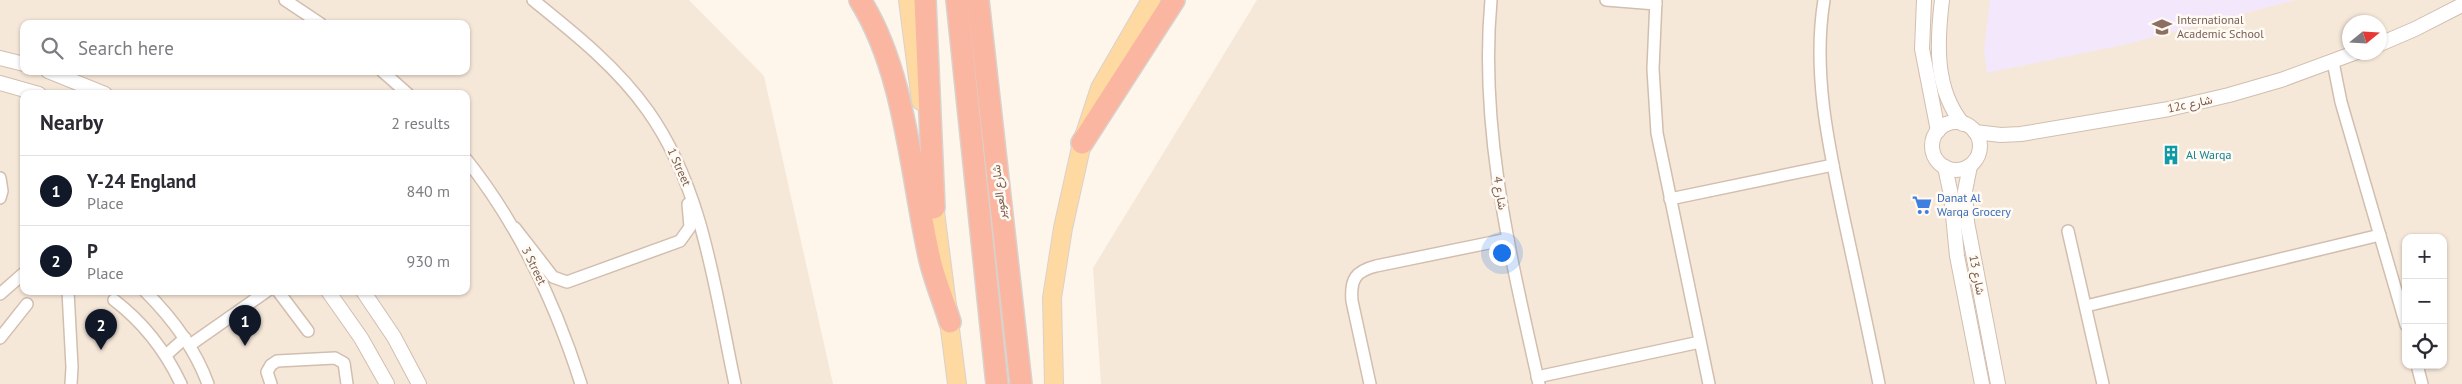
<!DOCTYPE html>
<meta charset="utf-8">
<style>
:root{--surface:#fff;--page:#f7f7f7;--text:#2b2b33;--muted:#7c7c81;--line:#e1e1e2;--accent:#111827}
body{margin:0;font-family:"PT Sans",Vazirmatn,sans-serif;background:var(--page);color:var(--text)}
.controls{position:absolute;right:15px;bottom:15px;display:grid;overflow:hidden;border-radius:10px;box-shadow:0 1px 4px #0004}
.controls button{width:45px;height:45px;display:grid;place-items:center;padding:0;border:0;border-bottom:1px solid var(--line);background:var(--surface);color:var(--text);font:25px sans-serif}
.compass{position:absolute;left:2342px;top:15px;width:45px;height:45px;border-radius:50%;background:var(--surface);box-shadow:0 1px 4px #0004;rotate:72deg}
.you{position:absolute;left:1501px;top:252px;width:18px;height:18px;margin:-12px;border:4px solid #fff;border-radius:50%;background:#1a73e8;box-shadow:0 0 0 8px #1a73e833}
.badge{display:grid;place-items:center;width:32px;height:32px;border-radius:50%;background:var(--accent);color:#fff;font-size:16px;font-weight:700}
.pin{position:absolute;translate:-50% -41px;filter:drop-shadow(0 1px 2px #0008)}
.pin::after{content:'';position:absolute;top:26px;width:18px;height:15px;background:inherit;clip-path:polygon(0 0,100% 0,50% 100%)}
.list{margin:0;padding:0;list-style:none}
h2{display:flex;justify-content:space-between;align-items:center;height:65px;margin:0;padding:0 20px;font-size:21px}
h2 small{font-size:16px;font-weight:400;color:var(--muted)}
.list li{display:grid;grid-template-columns:32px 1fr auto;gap:15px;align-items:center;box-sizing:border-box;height:70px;padding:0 20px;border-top:1px solid var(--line)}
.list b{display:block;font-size:19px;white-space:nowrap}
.list p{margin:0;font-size:16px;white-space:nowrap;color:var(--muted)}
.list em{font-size:16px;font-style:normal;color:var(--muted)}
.icon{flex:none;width:28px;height:28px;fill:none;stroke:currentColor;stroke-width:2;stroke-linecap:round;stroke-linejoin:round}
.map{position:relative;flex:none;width:2462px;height:384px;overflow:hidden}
.search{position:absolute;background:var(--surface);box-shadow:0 1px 4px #0004;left:20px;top:20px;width:450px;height:55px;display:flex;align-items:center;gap:12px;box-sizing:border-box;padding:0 18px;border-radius:10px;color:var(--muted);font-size:19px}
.panel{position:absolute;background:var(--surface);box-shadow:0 1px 4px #0004;left:20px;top:90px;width:450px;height:205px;border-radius:10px}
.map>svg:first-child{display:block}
.residential{fill:#f6e8d9;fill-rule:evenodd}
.education{fill:#f3e7fb}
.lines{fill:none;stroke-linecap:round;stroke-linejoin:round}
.minor-casing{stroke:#d2beaf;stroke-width:14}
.tertiary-casing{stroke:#d2beaf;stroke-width:16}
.primary-casing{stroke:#dad1cd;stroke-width:20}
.motorway-casing{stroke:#dad1cd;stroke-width:24}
.minor{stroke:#fff;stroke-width:11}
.tertiary{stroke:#fff;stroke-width:14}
.primary{stroke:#fedaa2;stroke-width:18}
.motorway{stroke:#fab6a0;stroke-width:21}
.labels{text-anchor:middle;stroke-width:5;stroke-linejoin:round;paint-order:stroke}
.education-label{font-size:12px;fill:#785e54;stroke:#fffaf3;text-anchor:start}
.street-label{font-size:12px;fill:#7b5c4b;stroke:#fffaf3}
.culture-label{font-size:12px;fill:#0d838f;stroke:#fffaf3;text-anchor:start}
.shop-label{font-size:12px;fill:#366cbe;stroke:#fffaf3;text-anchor:start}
</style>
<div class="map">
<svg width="2462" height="384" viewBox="0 0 2462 384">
<rect width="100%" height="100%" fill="#fef6eb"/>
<!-- residential -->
<g class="residential">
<path d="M0 0H689L764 76 833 384H0ZM24 24H466V71H24ZM24 94H466V291H24Z"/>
<path d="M1257 0H2462V384H1101L1093 268ZM2350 22H2380V52H2350ZM2406 238H2443V365H2406Z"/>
</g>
<!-- education -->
<path class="education" d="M1990 0H2296L2127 44 1987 73 1984 50Z"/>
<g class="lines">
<defs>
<g id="minor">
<path d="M285 0 321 24"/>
<path d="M533 0C574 33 617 67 648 111 704 190 715 291 735 384"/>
<path d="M1491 0C1479 130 1511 258 1539 384"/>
<path d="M1606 0 1656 4"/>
<path d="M1656 0 1653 69 1657 133 1709 384"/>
<path d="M1824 0C1812 73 1829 148 1844 219 1856 274 1868 329 1879 384"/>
<path d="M2333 62 2341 102 2406 325"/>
<path d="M382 71 408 94"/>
<path d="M466 159C520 227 555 302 581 384"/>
<path d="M0 178 2 191 0 198"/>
<path d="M1670 199 1833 165"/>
<path d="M515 228 553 277 567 282 680 241 690 227 688 204"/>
<path d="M2068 231 2103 384"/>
<path d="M68 291 72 367 71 384"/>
<path d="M145 291C172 318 195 348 208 384"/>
<path d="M278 291 308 331"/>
<path d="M0 294 24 273"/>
<path d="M114 300C144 323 165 350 181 384"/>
<path d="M2086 306 2380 235"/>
<path d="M0 338 27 304"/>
<path d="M190 345 267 291"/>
<path d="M166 355 185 338"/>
<path d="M2417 365 2422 384"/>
<path d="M1537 377 1700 342"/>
<path d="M271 384 267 372 271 365 277 361 335 358 344 363 347 384"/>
<path d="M1370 384 1352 301C1350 279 1356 271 1376 266L1508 239"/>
</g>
<g id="tertiary">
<path d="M1924 0 1922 49 1938 131"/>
<path d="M1942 0C1937 42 1934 89 1963 124"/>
<path d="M2380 44 2415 29 2462 5"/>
<path d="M0 58 24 64"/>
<path d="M48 71 105 94"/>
<path d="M0 83 39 94"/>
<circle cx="1956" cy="146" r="24"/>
<path d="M1975 132 2001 135 2021 134 2169 109 2229 95 2281 80 2357 52"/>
<path d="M1970 166 1965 191 1967 222 1998 384"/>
<path d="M1945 167 1951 195 1957 256 1982 384"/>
<path d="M328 291 361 338 387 384"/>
<path d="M363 291 394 337 419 384"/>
</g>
<g id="primary">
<path d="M908 0 921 101"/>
<path d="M933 196 957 384"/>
<path d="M1054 384 1052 298 1063 228 1082 143 1100 88 1151 0"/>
</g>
<g id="motorway">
<path d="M860 0C906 73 911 177 930 260 935 281 944 302 950 322"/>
<path d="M925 0 934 208"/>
<path d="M957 0 997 384"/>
<path d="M978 0 1021 384"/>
<path d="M1082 143 1174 0"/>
</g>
</defs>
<!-- minor casing -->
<use href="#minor" class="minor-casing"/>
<!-- tertiary casing -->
<use href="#tertiary" class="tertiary-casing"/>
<!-- primary casing -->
<use href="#primary" class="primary-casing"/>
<!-- motorway casing -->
<use href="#motorway" class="motorway-casing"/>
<!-- minor -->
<use href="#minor" class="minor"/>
<!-- tertiary -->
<use href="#tertiary" class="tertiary"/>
<!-- primary -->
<use href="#primary" class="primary"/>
<!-- motorway -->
<use href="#motorway" class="motorway"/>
</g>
<!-- icons -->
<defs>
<symbol id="school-bare" viewBox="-9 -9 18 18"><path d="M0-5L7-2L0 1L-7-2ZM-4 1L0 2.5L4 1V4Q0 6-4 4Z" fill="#8d6e63" stroke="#fffaf3" stroke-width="2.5" paint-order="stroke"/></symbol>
<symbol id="building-bare" viewBox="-9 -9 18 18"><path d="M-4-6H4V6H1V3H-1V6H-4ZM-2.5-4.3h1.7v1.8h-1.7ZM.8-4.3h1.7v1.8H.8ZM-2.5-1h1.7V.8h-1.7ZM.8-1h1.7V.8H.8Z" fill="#0f9aa8" stroke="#fffaf3" stroke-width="2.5" paint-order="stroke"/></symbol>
<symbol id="supermarket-bare" viewBox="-9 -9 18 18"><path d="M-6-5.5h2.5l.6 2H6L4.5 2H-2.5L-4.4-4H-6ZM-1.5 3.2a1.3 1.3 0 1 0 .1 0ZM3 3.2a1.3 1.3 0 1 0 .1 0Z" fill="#3f7fe0" stroke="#fffaf3" stroke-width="2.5" paint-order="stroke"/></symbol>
</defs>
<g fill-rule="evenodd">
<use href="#school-bare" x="2148" y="13" width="28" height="28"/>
<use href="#building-bare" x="2157" y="141" width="28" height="28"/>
<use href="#supermarket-bare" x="1908" y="191" width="28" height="28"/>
</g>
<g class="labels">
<!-- education labels -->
<g class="education-label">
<text x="2177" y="24">International<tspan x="2177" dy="14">Academic School</tspan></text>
</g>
<!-- street labels -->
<g class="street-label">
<text transform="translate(2190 104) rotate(-12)" y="4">12c شارع</text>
<text transform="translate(679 167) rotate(66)" y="4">1 Street</text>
<text transform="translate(999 192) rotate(-96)" y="4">شارع العوير</text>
<text transform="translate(1500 193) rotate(81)" y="4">شارع 4</text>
<text transform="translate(534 266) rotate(64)" y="4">3 Street</text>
<text transform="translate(1977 275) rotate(79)" y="4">شارع 13</text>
</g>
<!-- culture labels -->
<g class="culture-label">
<text x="2186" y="159">Al Warqa</text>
</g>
<!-- shop labels -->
<g class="shop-label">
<text x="1937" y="202">Danat Al<tspan x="1937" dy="14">Warqa Grocery</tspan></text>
</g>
</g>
</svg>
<div class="controls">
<button>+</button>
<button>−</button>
<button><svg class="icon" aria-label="locate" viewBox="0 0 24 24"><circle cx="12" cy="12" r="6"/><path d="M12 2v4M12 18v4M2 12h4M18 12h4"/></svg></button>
</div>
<svg class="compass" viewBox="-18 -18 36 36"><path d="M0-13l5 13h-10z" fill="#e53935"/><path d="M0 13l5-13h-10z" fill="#7c7c81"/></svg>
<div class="you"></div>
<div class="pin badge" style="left:245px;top:346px">1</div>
<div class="pin badge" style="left:101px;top:350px">2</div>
<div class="search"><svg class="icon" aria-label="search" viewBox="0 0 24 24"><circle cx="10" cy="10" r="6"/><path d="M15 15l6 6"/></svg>Search here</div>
<section class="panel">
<h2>Nearby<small>2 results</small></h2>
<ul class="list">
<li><span class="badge">1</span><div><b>Y-24 England</b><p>Place</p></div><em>840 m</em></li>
<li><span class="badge">2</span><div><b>P</b><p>Place</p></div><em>930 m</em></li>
</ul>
</section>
</div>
